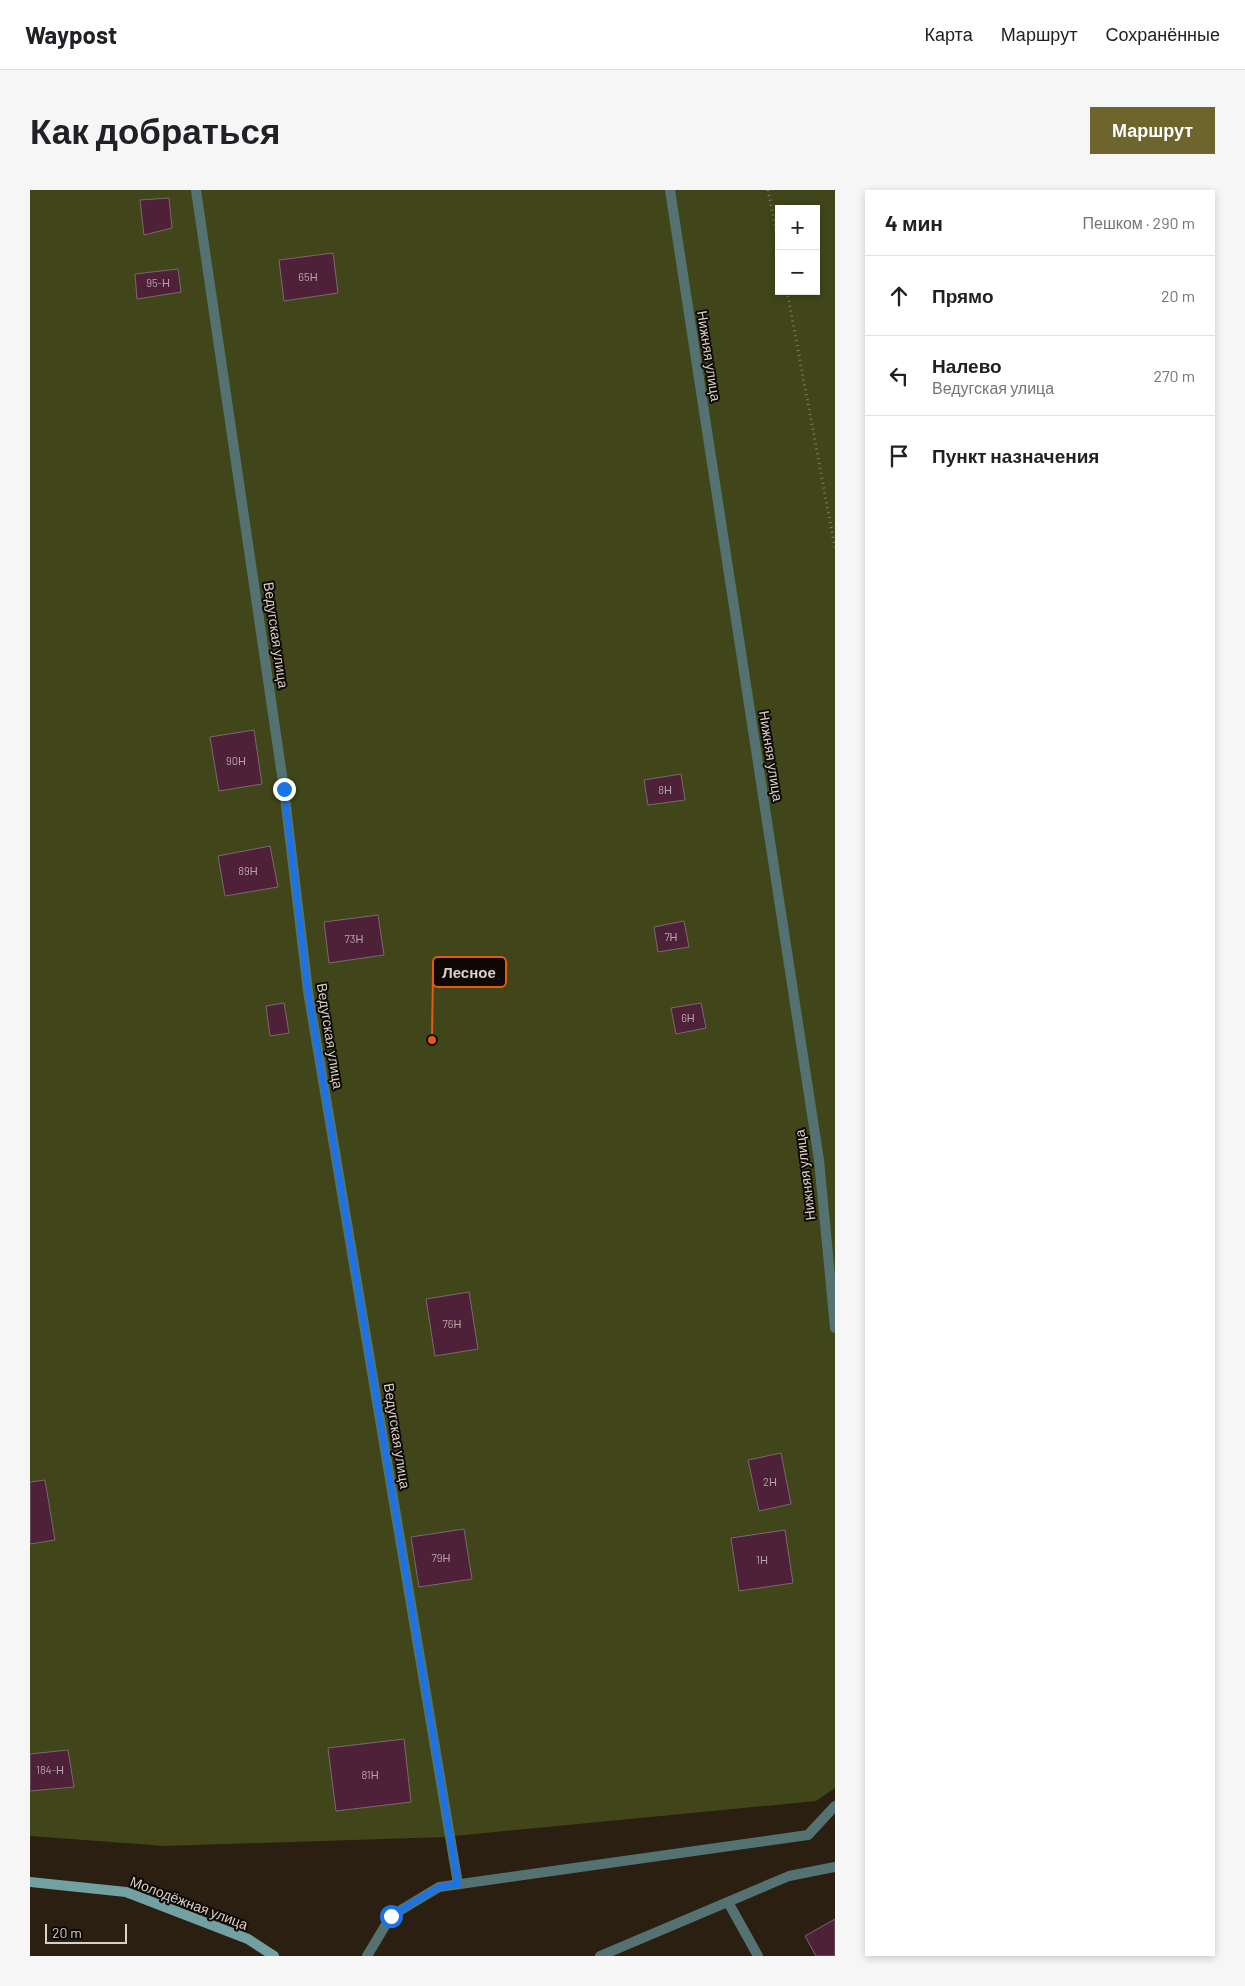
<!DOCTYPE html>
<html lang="ru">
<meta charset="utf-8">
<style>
:root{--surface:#fff;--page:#f6f6f6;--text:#202124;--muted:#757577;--line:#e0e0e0;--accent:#6d652d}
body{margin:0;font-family:Barlow,sans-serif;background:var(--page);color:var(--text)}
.controls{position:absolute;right:15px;top:15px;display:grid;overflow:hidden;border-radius:0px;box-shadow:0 2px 8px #0003}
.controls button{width:45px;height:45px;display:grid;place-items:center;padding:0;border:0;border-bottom:1px solid var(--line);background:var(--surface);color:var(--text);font:25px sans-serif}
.scale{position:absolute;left:15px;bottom:12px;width:82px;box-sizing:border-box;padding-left:5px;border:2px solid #d9d1c8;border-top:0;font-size:14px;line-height:18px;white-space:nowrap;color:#d9d1c8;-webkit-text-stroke:4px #0e0905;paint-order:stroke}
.stop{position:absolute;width:15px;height:15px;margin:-11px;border:4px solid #1a73e8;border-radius:50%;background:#fff}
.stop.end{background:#1a73e8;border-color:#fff;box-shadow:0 1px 5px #0008}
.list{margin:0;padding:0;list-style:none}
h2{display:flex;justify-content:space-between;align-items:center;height:65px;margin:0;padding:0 20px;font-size:21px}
h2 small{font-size:16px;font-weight:400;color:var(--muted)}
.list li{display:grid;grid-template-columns:32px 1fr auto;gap:15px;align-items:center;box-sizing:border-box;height:80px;padding:0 20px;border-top:1px solid var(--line)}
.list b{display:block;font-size:19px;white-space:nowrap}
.list p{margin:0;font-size:16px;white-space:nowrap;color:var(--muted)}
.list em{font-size:16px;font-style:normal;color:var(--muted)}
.icon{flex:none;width:28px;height:28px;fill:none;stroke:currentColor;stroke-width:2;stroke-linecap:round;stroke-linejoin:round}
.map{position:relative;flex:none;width:805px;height:1766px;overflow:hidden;border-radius:0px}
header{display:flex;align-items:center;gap:30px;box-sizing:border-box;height:70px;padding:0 25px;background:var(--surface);border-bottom:1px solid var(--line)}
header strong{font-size:24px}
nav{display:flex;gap:28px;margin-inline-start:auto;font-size:18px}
.intro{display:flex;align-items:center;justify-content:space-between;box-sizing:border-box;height:120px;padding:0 30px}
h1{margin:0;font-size:35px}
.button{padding:12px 22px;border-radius:0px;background:var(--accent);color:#fff;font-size:18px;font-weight:700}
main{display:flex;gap:30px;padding:0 30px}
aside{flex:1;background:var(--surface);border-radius:0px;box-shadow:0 2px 8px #0003}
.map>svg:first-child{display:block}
.green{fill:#404619;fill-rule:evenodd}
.building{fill:#4e2138;stroke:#7b6770}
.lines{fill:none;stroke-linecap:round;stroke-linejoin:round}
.path{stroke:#80776b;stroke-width:3;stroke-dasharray:1 4;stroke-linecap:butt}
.minor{stroke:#557273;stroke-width:10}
.secondary{stroke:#71a1a2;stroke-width:10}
.route{stroke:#1a73e8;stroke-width:6}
.labels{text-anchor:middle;stroke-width:4;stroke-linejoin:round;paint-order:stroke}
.number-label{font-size:11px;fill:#b6a5a4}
.street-label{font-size:14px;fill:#d9d1c8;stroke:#0e0905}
.leader{fill:none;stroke:#e8590c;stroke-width:2}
.callout-dot{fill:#e8590c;stroke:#0e0905;stroke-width:2}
.callout{fill:#0e0905;stroke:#e8590c;stroke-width:2}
.callout-label{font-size:15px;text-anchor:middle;font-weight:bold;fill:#d9d1c8}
</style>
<header>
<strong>Waypost</strong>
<nav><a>Карта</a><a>Маршрут</a><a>Сохранённые</a></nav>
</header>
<div class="intro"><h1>Как добраться</h1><a class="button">Маршрут</a></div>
<main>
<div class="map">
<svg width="805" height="1766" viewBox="0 0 805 1766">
<rect width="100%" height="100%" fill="#2a1f11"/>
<!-- green -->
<path class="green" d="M0 0H805V1598L786 1611 414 1647 135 1656 0 1646ZM749 19H786V101H749Z"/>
<!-- building -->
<g class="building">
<path d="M139 8 142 38 114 45 110 10Z"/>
<path d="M303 63 308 103 254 111 249 70Z"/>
<path d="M148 79 151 102 107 109 105 84Z"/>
<path d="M224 540 232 594 189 601 180 547Z"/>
<path d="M651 584 655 610 618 615 614 590Z"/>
<path d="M240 656 248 697 195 706 188 666Z"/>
<path d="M348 725 354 765 299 773 294 732Z"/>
<path d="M654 731 659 757 628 762 624 737Z"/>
<path d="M254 813 259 843 240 846 236 816Z"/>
<path d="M671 813 676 838 646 844 641 818Z"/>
<path d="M439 1102 448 1159 405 1166 396 1109Z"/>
<path d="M751 1263 761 1314 729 1321 718 1270Z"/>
<path d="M15 1290 25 1350 0 1354V1292Z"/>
<path d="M434 1339 442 1389 389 1397 381 1347Z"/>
<path d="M755 1340 763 1393 709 1401 701 1348Z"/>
<path d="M374 1549 381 1612 306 1621 298 1558Z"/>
<path d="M38 1560 44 1597 0 1601V1564Z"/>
<path d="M805 1729V1766H786L775 1746Z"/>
</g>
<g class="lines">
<!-- path -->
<g class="path">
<path d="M738 0 749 57"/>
<path d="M757 101 805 358"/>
</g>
<!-- minor -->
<g class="minor">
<path d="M166 0 254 599 278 801 428 1694"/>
<path d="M640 0 789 970 805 1138"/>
<path d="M698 1712 728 1766"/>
<path d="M337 1766 361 1726 409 1697 778 1645 805 1616"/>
<path d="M570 1766 759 1686 805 1677"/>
</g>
<!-- secondary -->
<path class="secondary" d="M0 1692 96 1702 218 1749 244 1766"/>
</g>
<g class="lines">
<!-- route -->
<path class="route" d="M254 599 278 802 428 1694 409 1697 361 1726"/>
</g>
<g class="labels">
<!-- number labels -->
<g class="number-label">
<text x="278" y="91">65Н</text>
<text x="128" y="97">95-Н</text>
<text x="206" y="575">90Н</text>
<text x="635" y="604">8Н</text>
<text x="218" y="685">89Н</text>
<text x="641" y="751">7Н</text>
<text x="324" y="753">73Н</text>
<text x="658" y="832">6Н</text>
<text x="422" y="1138">76Н</text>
<text x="740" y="1296">2Н</text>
<text x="411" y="1372">79Н</text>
<text x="732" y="1374">1Н</text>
<text x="20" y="1584">184-Н</text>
<text x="340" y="1589">81Н</text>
</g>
<!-- street labels -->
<g class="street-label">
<text transform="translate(679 166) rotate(81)" y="5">Нижняя улица</text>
<text transform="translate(246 445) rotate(82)" y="5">Ведугская улица</text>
<text transform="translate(741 566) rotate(81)" y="5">Нижняя улица</text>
<text transform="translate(300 846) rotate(81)" y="5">Ведугская улица</text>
<text transform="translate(775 985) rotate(-97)" y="5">Нижняя улица</text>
<text transform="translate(367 1246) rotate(81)" y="5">Ведугская улица</text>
<text transform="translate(159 1713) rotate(21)" y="5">Молодёжная улица</text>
</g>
</g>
<!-- callouts -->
<path class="leader" d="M402 850L403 782"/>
<circle class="callout-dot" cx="402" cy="850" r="5"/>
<rect class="callout" x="403" y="767" width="73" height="30" rx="5"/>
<g class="callout-label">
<text x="439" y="788">Лесное</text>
</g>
</svg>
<div class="controls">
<button>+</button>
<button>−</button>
</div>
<div class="scale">20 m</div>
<div class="stop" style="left:361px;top:1726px"></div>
<div class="stop end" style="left:254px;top:599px"></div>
</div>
<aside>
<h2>4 мин<small>Пешком · 290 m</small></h2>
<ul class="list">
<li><svg class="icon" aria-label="ahead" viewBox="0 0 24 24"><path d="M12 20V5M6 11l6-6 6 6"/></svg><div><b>Прямо</b></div><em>20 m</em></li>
<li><svg class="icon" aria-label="left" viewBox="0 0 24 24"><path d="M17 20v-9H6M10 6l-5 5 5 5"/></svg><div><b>Налево</b><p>Ведугская улица</p></div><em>270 m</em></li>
<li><svg class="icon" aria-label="arrive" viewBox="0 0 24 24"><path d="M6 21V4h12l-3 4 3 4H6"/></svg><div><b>Пункт назначения</b></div></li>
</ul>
</aside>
</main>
